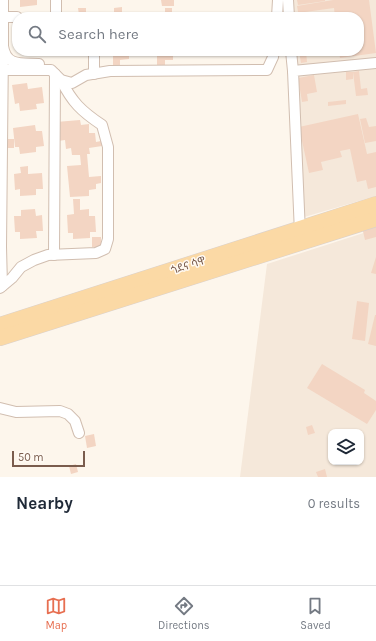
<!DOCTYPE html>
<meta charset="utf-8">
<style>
:root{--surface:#fff;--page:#f2f2f3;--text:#1f2937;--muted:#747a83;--line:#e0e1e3;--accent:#e76f51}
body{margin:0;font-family:Karla,"Noto Sans Ethiopic",sans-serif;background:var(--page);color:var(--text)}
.controls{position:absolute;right:12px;bottom:12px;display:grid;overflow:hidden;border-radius:8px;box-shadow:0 1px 3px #0004}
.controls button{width:36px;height:36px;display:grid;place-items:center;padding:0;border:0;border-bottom:1px solid var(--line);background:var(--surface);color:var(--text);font:20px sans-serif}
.scale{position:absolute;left:12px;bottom:10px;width:73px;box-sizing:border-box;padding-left:4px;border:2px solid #7a5c4d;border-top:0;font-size:11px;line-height:14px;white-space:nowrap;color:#7a5c4d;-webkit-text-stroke:3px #fffaf3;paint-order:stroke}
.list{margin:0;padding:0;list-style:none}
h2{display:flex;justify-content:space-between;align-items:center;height:52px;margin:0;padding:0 16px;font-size:17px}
h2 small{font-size:13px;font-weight:400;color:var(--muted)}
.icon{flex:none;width:22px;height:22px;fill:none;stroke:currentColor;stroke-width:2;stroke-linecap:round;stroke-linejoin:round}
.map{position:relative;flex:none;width:376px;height:477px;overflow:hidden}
.search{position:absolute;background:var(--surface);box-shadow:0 1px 3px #0004;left:12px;right:12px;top:12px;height:44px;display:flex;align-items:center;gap:10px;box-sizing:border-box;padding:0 14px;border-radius:16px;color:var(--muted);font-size:15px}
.sheet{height:108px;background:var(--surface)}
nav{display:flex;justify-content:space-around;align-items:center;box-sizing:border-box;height:56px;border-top:1px solid var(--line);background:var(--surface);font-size:11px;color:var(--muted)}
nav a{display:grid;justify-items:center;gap:2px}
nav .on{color:var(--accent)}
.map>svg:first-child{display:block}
.residential{fill:#f5e8da;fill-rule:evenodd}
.building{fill:#f3d5c3}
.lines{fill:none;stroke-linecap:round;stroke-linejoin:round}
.minor-casing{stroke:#d1beb0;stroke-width:12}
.primary-casing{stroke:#dad1cd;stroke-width:16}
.minor{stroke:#fff;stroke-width:10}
.primary{stroke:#fbd9a5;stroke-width:15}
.labels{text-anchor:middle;stroke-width:3;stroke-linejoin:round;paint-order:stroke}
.street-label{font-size:11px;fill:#7a5c4d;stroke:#fffaf3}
</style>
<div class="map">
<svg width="376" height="477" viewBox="0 0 376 477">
<rect width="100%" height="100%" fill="#fdf6ec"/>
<!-- residential -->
<g class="residential">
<path d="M289 0H376V196L301 218 293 51H359V17H291Z"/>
<path d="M376 229V477H240L267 264ZM331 432H361V462H331Z"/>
</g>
<!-- building -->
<g class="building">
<path d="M20 0H37V5L20 7Z"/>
<path d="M161 0H174V6H162Z"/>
<path d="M297 0H325V1L298 5Z"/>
<path d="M333 0H369L376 53 340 58 339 51H359V17H335L334 8 305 12 306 17H299L297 6Z"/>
<path d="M122 7V14L114 15V8Z"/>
<path d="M78 8H86V15H79Z"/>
<rect x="165" y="8" width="7" height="6"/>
<path d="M113 51H129V59L120 60V67H113Z"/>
<path d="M143 51H173V60H165V67H157V53H143Z"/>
<path d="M299 51H306L307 62 301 63Z"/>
<path d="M359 71 361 89 367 88 368 95 356 96 353 72Z"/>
<path d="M346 72H353V79L346 80Z"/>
<path d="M314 75 317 92 307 94 308 101 302 102 298 78Z"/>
<path d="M27 83 28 89 42 87 44 103 36 104 37 109 20 111 19 103 15 104 12 85Z"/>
<path d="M346 100V104L328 106V102Z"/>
<path d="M358 114 367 154 376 152V187L368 189 366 180 357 182 350 149 340 151 342 157 321 162 323 170 309 173 299 127Z"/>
<path d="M366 118 369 127 376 126V141L365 143 360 119Z"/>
<path d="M80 120 81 125 89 124V133H95L96 142 101 141 102 146 89 148 90 154H87L89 177 101 176V183L96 184V189L89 190V196L70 197 67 166 81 165 80 155H72L71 148 66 149 65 140 58 141 56 122Z"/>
<path d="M35 125 36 131H42L44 146 36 147V152L20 154 19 147H15L13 128Z"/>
<rect x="5" y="139" width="9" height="9"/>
<path d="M28 166V174L42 173 43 189H36V195L20 196V189L15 190 14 174 21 173 20 167Z"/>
<path d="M73 199H80V210L89 209V216H95L96 232H90V238L73 239V233H68L67 215 74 214Z"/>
<path d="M35 209 36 216 42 215 43 231H36L37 238 20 239V232H15L14 216H21V210Z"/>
<path d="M376 224V237L365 240 362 227Z"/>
<rect x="92" y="237" width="9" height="10"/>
<path d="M376 257V274L371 273Z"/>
<path d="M357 301 369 303 365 341 352 339Z"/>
<path d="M375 315H376V346L368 344Z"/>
<path d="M322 364 365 390 364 393 376 401V410L367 424 307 388Z"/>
<path d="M312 425 315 433 308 435 306 427Z"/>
<path d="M94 434 96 446 87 448 85 436Z"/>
<path d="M76 464 78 472 71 474 69 466Z"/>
<path d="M325 469 327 477H318L316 472Z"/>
</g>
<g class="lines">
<defs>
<g id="minor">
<path d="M3 0V46C6 67 22 63 39 64"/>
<path d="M288 0 289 17"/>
<path d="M0 17H17"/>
<path d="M56 17V0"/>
<path d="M277 17 278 0"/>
<path d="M291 51 293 71"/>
<path d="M0 70H51L61 80 72 83 86 75 110 71 267 70 273 57 274 51"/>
<path d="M94 74V51"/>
<path d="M300 233 293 71 376 63"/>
<path d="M54 255 55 74"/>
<path d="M2 286 1 247 3 46"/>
<path d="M0 288 12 278 21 267 34 260 48 255 96 253 105 249 108 239V147L102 125C81 111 72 102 61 80"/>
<path d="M0 408 16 412 60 411 68 414 75 421 79 433"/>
</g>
<g id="primary">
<path d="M0 325 376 204"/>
<path d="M0 338 376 219"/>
</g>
</defs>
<!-- minor casing -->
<use href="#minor" class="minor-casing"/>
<!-- primary casing -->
<use href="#primary" class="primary-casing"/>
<!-- minor -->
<use href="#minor" class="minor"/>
<!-- primary -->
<use href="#primary" class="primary"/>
</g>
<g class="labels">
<!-- street labels -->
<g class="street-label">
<text transform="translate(188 265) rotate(-18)" y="4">ጎደና ሳዋ</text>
</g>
</g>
</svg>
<div class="controls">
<button><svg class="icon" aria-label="layers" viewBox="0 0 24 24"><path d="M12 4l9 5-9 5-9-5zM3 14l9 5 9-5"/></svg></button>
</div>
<div class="scale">50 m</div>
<div class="search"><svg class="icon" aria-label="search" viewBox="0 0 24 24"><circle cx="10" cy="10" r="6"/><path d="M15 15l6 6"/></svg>Search here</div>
</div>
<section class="sheet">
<h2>Nearby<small>0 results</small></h2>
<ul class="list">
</ul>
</section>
<nav>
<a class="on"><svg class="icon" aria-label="map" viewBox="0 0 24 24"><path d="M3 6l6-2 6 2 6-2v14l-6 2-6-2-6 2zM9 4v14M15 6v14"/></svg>Map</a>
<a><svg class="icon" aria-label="directions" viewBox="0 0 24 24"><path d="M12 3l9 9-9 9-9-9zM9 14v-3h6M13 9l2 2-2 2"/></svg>Directions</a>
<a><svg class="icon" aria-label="saved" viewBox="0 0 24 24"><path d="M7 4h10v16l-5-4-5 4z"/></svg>Saved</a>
</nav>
